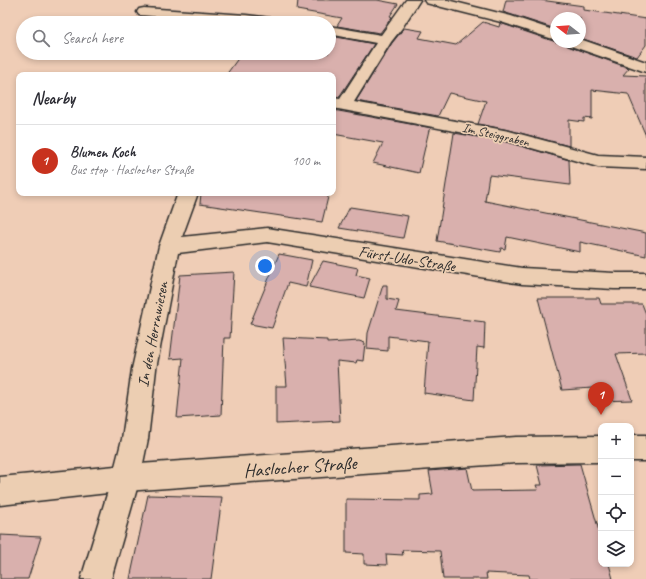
<!DOCTYPE html>
<meta charset="utf-8">
<style>
:root{--surface:#fff;--page:#f7f7f7;--text:#2b2b33;--muted:#7c7c81;--line:#e1e1e2;--accent:#c8321e}
body{margin:0;font-family:Caveat,sans-serif;background:var(--page);color:var(--text)}
.controls{position:absolute;right:12px;bottom:12px;display:grid;overflow:hidden;border-radius:8px;box-shadow:0 2px 6px #0003}
.controls button{width:36px;height:36px;display:grid;place-items:center;padding:0;border:0;border-bottom:1px solid var(--line);background:var(--surface);color:var(--text);font:20px sans-serif}
.compass{position:absolute;left:550px;top:12px;width:36px;height:36px;border-radius:50%;background:var(--surface);box-shadow:0 2px 6px #0003;rotate:287deg}
.you{position:absolute;left:265px;top:266px;width:14px;height:14px;margin:-10px;border:3px solid #fff;border-radius:50%;background:#1a73e8;box-shadow:0 0 0 6px #1a73e833}
.badge{display:grid;place-items:center;width:26px;height:26px;border-radius:50%;background:var(--accent);color:#fff;font-size:13px;font-weight:700}
.pin{position:absolute;translate:-50% -33px;filter:drop-shadow(0 1px 2px #0008)}
.pin::after{content:'';position:absolute;top:21px;width:14px;height:12px;background:inherit;clip-path:polygon(0 0,100% 0,50% 100%)}
.list{margin:0;padding:0;list-style:none}
h2{display:flex;justify-content:space-between;align-items:center;height:52px;margin:0;padding:0 16px;font-size:17px}
h2 small{font-size:13px;font-weight:400;color:var(--muted)}
.list li{display:grid;grid-template-columns:26px 1fr auto;gap:12px;align-items:center;box-sizing:border-box;height:72px;padding:0 16px;border-top:1px solid var(--line)}
.list b{display:block;font-size:15px;white-space:nowrap}
.list p{margin:0;font-size:13px;white-space:nowrap;color:var(--muted)}
.list em{font-size:13px;font-style:normal;color:var(--muted)}
.icon{flex:none;width:22px;height:22px;fill:none;stroke:currentColor;stroke-width:2;stroke-linecap:round;stroke-linejoin:round}
.map{position:relative;flex:none;width:646px;height:579px;overflow:hidden}
.search{position:absolute;background:var(--surface);box-shadow:0 2px 6px #0003;left:16px;top:16px;width:320px;height:44px;display:flex;align-items:center;gap:10px;box-sizing:border-box;padding:0 14px;border-radius:22px;color:var(--muted);font-size:15px}
.panel{position:absolute;background:var(--surface);box-shadow:0 2px 6px #0003;left:16px;top:72px;width:320px;height:124px;border-radius:8px}
.map>svg:first-child{display:block}
.building{fill:#d9b0ad;stroke:#2b2b2b}
.lines{fill:none;stroke-linecap:round;stroke-linejoin:round}
.street-casing{stroke:#2b2b2b;stroke-width:3}
.secondary-casing{stroke:#2b2b2b;stroke-width:3}
.street{fill:#ecceb2;fill-rule:evenodd}
.secondary{fill:#ecceb2;fill-rule:evenodd}
.labels{text-anchor:middle;stroke-width:3.5;stroke-linejoin:round;paint-order:stroke}
.far-street-label{font-size:13px;fill:#2b2b2b;stroke:#ecceb2}
.street-label{font-size:16px;fill:#2b2b2b;stroke:#ecceb2}
.near-street-label{font-size:19px;fill:#2b2b2b;stroke:#ecceb2}
</style>
<div class="map">
<svg width="646" height="579" viewBox="0 0 646 579">
<rect width="100%" height="100%" fill="#efcdb6"/>
<filter id="ink" filterUnits="userSpaceOnUse"><feTurbulence type="fractalNoise" baseFrequency=".025" numOctaves="2"/><feDisplacementMap in="SourceGraphic" scale="8" xChannelSelector="R" yChannelSelector="G"/><feConvolveMatrix kernelMatrix="1 2 1 2 8 2 1 2 1" color-interpolation-filters="sRGB"/></filter>
<g filter="url(#ink)">
<!-- building -->
<g class="building">
<path d="M298 0H377L398 4 390 16 392 17 380 33 337 26 342 18 297 10Z"/>
<path d="M506 0H540L584 6V10L646 19V45L637 57 580 38V18H556V29L503 12Z"/>
<path d="M483 22 499 27 500 23 556 42H565L568 46 629 68 623 75 646 76V136L628 94 592 90V119L584 118V122L569 120V146L509 130 478 124 486 101 449 93 438 116 356 101 392 43 404 28 423 31 419 38 456 45Z"/>
<path d="M331 36 374 44 339 97H333V75H226L242 53H329V39Z"/>
<path d="M333 110 432 128 429 130 419 173 373 163 383 143 333 134Z"/>
<path d="M454 133 507 142 569 160 570 185 489 175 485 201 646 233V256L580 242V252L507 237 505 249 501 248 500 252 437 241Z"/>
<path d="M201 193H329L322 222 200 204Z"/>
<path d="M350 207 408 216 403 238 339 228Z"/>
<path d="M279 254 312 260 306 287 288 283 272 328 250 324Z"/>
<path d="M323 261 358 268 356 275 370 278 364 298 309 287Z"/>
<path d="M234 272 230 338H224L221 415 177 418 183 358 170 359 180 275Z"/>
<path d="M383 285H387V299L399 301 396 311 485 322 484 348 477 347 474 400 424 393 428 341 388 336V351L367 349 368 333Z"/>
<path d="M538 298H599L601 304H642L646 314V353L616 354 632 400 597 401 593 388 562 390Z"/>
<path d="M283 338 327 340V343L359 341 365 343 363 361 357 360 356 363 337 361 340 421 276 424V386H287Z"/>
<path d="M580 464 601 538V564H609L613 579H530L529 575 486 573 487 579H443L440 551 402 550 403 555 386 554 387 565 364 564V554L346 553V499L420 500V495L433 494 429 471 467 468 472 491 538 490 536 485H542L537 465Z"/>
<path d="M148 495 222 497 211 579H130Z"/>
<path d="M0 535 41 537 28 579H0Z"/>
</g>
<g class="lines">
<defs>
<g id="street">
<path d="M406 0H420L402 28 391 42 354 102 509 131 598 155 646 157V169L598 167 507 141 333 108V98L340 99 376 43 329 34V26L381 35Z"/>
<path d="M424 0H447L511 16 556 31V40L501 22 426 3Z"/>
<path d="M144 8 246 15 278 19 283 20 285 23H243L139 15 137 12 139 9Z"/>
<path d="M580 39 646 62V72L568 45 566 42H580Z"/>
<path d="M178 193H198L182 237 267 228 522 268 614 273H646V289H614L522 284 267 242 178 253 156 369 148 439 140 478 111 579H81L112 478 122 439 132 369 159 246Z"/>
</g>
<g id="secondary">
<rect x="631" y="435" width="15" height="26"/>
<path d="M601 436V462L516 463 126 491 0 505V477L126 465 516 437Z"/>
</g>
</defs>
<!-- street casing -->
<use href="#street" class="street-casing"/>
<!-- secondary casing -->
<use href="#secondary" class="secondary-casing"/>
<!-- street -->
<use href="#street" class="street"/>
<!-- secondary -->
<use href="#secondary" class="secondary"/>
</g>
</g>
<g class="labels">
<!-- far-street labels -->
<g class="far-street-label">
<text transform="translate(496 134) rotate(13)" y="5">Im Steiggraben</text>
</g>
<!-- street labels -->
<g class="street-label">
<text transform="translate(407 258) rotate(9)" y="6">Fürst-Udo-Straße</text>
<text transform="translate(152 334) rotate(-79)" y="6">In den Herrnwiesen</text>
</g>
<!-- near-street labels -->
<g class="near-street-label">
<text transform="translate(300 466) rotate(-4)" y="7">Haslocher Straße</text>
</g>
</g>
</svg>
<div class="controls">
<button>+</button>
<button>−</button>
<button><svg class="icon" aria-label="locate" viewBox="0 0 24 24"><circle cx="12" cy="12" r="6"/><path d="M12 2v4M12 18v4M2 12h4M18 12h4"/></svg></button>
<button><svg class="icon" aria-label="layers" viewBox="0 0 24 24"><path d="M12 4l9 5-9 5-9-5zM3 14l9 5 9-5"/></svg></button>
</div>
<svg class="compass" viewBox="-18 -18 36 36"><path d="M0-13l5 13h-10z" fill="#e53935"/><path d="M0 13l5-13h-10z" fill="#7c7c81"/></svg>
<div class="you"></div>
<div class="pin badge" style="left:601px;top:415px">1</div>
<div class="search"><svg class="icon" aria-label="search" viewBox="0 0 24 24"><circle cx="10" cy="10" r="6"/><path d="M15 15l6 6"/></svg>Search here</div>
<section class="panel">
<h2>Nearby<small></small></h2>
<ul class="list">
<li><span class="badge">1</span><div><b>Blumen Koch</b><p>Bus stop · Haslocher Straße</p></div><em>100 m</em></li>
</ul>
</section>
</div>
